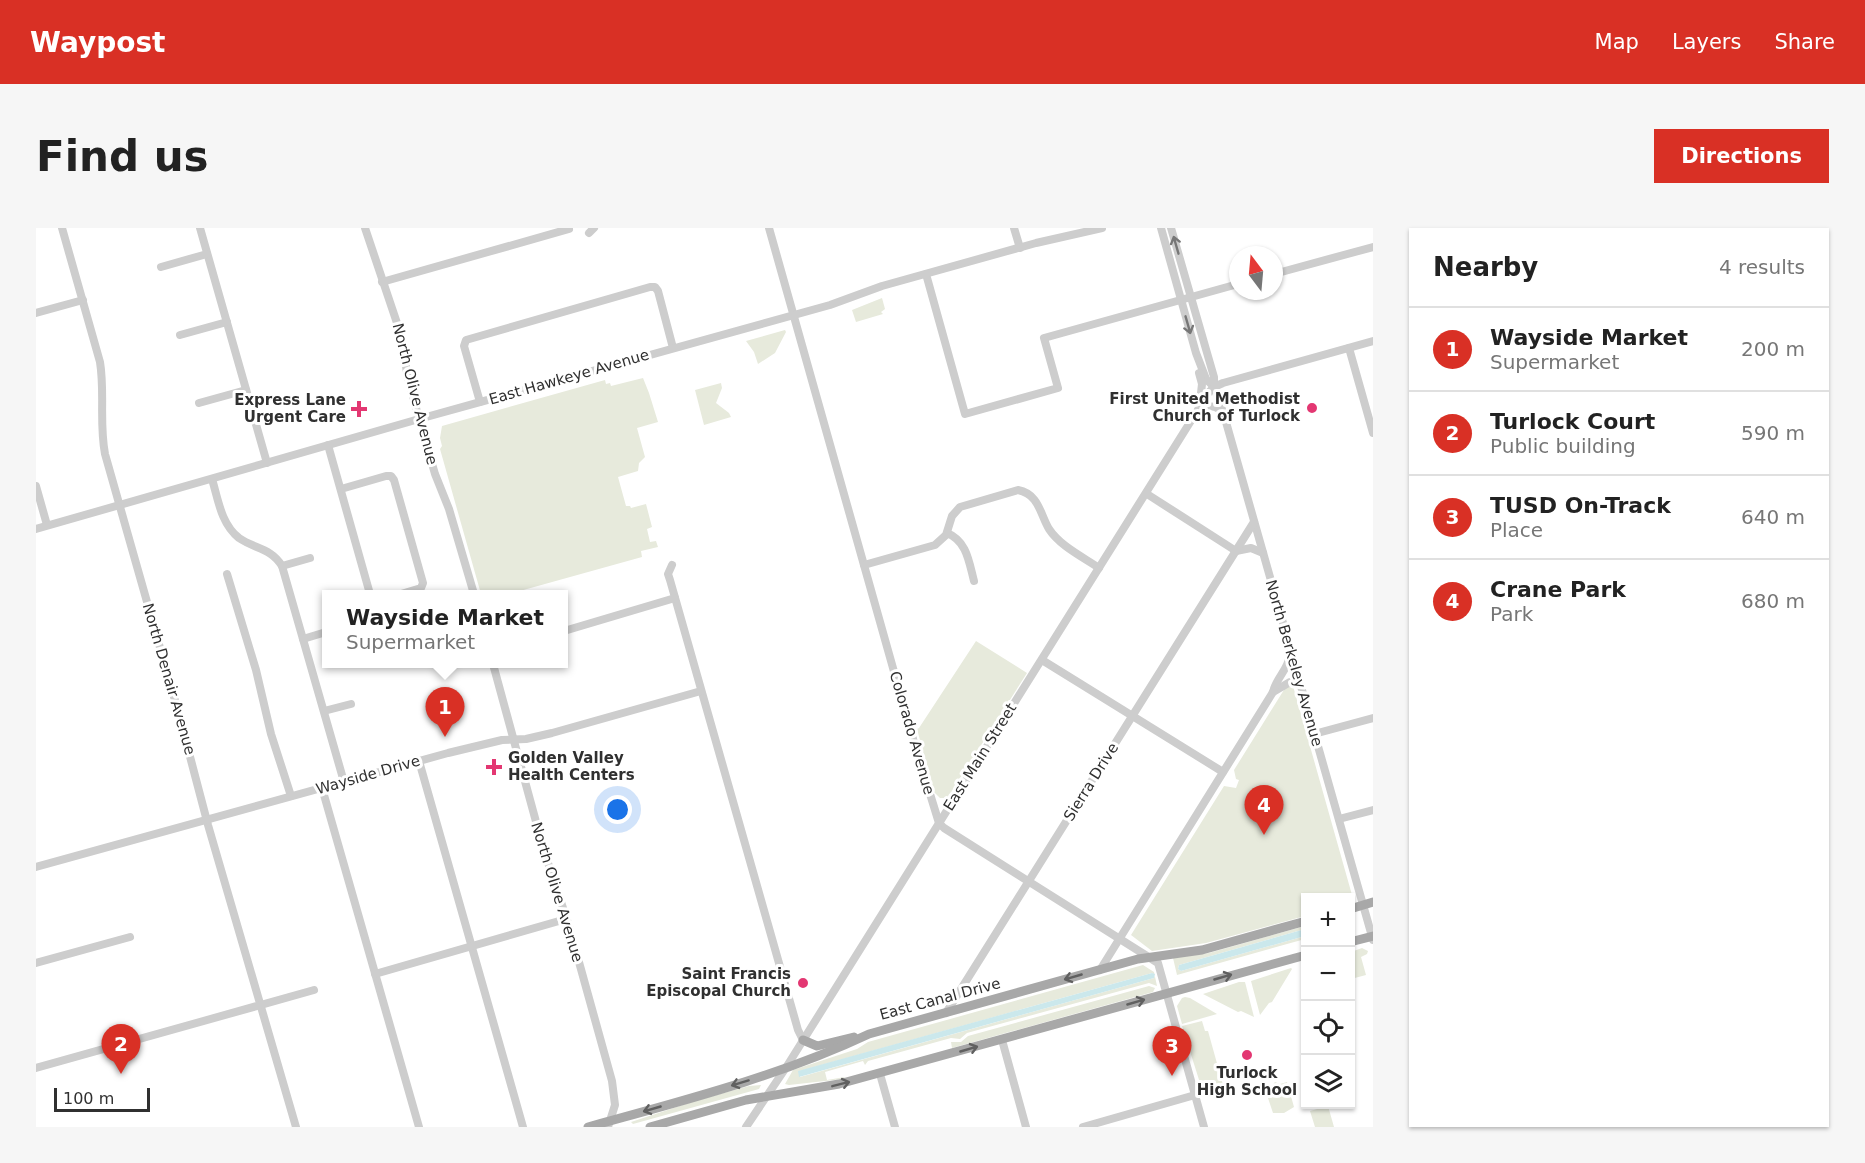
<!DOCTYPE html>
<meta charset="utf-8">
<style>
:root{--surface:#fff;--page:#f6f6f6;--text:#222;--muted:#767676;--line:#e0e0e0;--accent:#d93025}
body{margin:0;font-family:"DejaVu Sans",sans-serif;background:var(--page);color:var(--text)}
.controls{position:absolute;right:18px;bottom:18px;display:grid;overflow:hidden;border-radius:0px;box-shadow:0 2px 4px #0004}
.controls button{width:54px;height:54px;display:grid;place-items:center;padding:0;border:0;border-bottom:2px solid var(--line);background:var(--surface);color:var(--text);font:30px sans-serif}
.compass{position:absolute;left:1193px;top:18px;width:54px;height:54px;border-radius:50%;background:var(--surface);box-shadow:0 2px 4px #0004;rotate:344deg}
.scale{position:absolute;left:18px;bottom:15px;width:96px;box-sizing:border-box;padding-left:6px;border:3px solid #303030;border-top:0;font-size:16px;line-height:21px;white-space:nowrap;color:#303030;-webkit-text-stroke:4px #fff;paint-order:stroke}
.you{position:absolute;left:582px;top:582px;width:21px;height:21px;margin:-15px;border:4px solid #fff;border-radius:50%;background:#1a73e8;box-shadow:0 0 0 9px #1a73e833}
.badge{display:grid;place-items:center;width:39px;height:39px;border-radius:50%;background:var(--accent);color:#fff;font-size:20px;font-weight:700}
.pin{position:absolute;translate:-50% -50px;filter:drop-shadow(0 2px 3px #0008)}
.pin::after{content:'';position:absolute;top:32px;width:21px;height:18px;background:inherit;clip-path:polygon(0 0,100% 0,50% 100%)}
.popup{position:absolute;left:286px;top:362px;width:246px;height:78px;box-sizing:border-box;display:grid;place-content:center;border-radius:0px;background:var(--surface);filter:drop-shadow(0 2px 4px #0005);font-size:20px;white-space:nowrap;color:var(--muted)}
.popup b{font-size:22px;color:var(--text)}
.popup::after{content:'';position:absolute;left:50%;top:100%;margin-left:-12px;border:12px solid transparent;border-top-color:var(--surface)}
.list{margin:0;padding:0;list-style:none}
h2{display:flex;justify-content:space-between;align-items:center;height:78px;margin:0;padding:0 24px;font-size:26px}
h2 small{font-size:20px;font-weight:400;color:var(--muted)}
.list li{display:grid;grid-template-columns:39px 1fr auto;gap:18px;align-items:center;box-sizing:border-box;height:84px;padding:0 24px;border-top:2px solid var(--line)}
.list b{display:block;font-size:22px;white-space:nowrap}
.list p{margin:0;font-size:20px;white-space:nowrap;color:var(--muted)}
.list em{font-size:20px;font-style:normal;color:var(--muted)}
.icon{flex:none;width:33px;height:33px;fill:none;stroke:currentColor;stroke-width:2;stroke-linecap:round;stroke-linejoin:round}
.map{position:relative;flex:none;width:1337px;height:899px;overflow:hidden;border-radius:0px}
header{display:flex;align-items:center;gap:36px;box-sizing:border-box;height:84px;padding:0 30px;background:var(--accent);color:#fff}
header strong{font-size:28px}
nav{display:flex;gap:33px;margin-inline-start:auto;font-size:21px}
.intro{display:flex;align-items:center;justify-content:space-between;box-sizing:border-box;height:144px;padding:0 36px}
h1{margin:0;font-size:42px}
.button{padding:15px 27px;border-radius:0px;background:var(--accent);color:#fff;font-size:21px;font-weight:700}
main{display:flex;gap:36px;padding:0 36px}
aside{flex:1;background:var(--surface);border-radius:0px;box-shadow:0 2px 4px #0004}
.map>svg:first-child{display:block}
.green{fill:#e7eadc;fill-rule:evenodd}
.water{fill:#cbe8ec}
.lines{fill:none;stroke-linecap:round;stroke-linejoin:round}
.minor{stroke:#cdcdcd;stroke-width:8}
.major{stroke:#a8a8a8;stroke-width:9}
.oneway{stroke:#777}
.oneway2{stroke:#606060}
.poi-dot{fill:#e33772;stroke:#fff;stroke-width:2}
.labels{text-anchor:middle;stroke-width:6;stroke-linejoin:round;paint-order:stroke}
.street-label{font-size:15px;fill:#303030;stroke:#fff}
.poi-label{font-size:15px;font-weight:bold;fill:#303030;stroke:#fff;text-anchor:end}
</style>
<header>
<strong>Waypost</strong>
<nav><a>Map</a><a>Layers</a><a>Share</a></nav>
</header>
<div class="intro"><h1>Find us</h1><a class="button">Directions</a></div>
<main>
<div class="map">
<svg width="1337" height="899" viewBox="0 0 1337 899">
<rect width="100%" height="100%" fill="#fff"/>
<!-- green -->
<g class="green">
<path d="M846 70 849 81 845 84 847 86 820 94 816 82Z"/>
<path d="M749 102 750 104 739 125 722 136 718 124 710 113Z"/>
<path d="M607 150 613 165 622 194 601 200 609 229 603 235 602 243 582 249 590 278H594L595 280 610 276 616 299 611 301 614 314 620 313 622 319 605 323 606 329 473 366H445L404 221 406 218 404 210 406 198 569 152 570 156 574 155 575 158Z"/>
<path d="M685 155 686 160 680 175 693 185 695 189 668 197 659 162Z"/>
<path d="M940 413 991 445 914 566 911 570H904L898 564 881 501 883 500Z"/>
<path d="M1251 457 1257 458 1316 667 1315 673 1314 670H1270L1269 688 1170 715 1116 723 1095 707 1188 558 1200 560 1203 552 1200 551 1198 542Z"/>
<path d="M1269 698V701L1143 737 1142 741 1145 743 1269 708V711L1141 747 1137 730 1173 725Z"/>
<path d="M1326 720 1332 723 1331 726 1325 729 1330 747 1315 751V724Z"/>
<path d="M1107 737 1118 744 1121 758 1113 755 931 805 924 811 915 810 832 833 829 837 827 833 789 844 791 852 809 849 807 851 753 857 749 856 757 842 821 821 832 814ZM1116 745 1119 747 1118 750 764 849V843Z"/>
<path d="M1255 740 1256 741 1236 774 1233 775 1224 787 1215 753Z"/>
<path d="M1203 754H1209L1218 789 1205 783 1202 784 1167 766Z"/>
<path d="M1113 758 1119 760 1117 764 916 820 915 814H925L932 808Z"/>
<path d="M1149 769 1154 770 1181 786 1146 796 1141 778 1146 770Z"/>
<path d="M1166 793 1169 803H1172L1187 857 1181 859 1179 853 1164 855 1146 798Z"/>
<path d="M1239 854 1244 856 1251 854 1258 879 1248 885H1237L1229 861 1235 859Z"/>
<path d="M725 857 723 861 597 896 595 894 659 873 713 858Z"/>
<path d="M1292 878 1298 899H1279L1274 883Z"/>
</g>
<!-- water -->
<g class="water">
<path d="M1269 701V708L1145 743 1142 741 1143 737Z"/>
<path d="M1116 745 1119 746 1118 750 763 849 762 843Z"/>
</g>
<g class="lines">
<!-- minor -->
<g class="minor">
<path d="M26 0 64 134C69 165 63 195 69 226L142 483 172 597 260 899"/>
<path d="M164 0 231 235"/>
<path d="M329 0 362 98 368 122 371 146 383 191 399 246 413 281 438 366"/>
<path d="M733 0 877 511 903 595 908 600 1122 735 1168 899"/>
<path d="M978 0 984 20"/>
<path d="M1125 0 1160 125 1170 151 1178 159"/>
<path d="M1135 0 1178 149V159L1188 187 1337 712"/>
<path d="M553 5 558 0"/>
<path d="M125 39 171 26"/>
<path d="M890 46 929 186 1022 160 1008 110 1202 56"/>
<path d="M1238 46 1337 19"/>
<path d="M346 54 533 1"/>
<path d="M0 85 47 72"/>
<path d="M144 107 191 94"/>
<path d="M1313 120 1337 205"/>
<path d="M1163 145 1166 156 1164 174"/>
<path d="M444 174 428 118 430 112 614 59H619L622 63 637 120"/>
<path d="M163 175 210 162"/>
<path d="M1163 189C1169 179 1176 174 1186 184"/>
<path d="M292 217 334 366"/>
<path d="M176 251C182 271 185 296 203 310 219 321 235 320 246 338L308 554"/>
<path d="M0 258 11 297"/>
<path d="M305 261 350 248H355L358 252 387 355 385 360 365 366"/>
<path d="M1111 266 1200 323"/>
<path d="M0 301 383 191 794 77 846 58 1000 15 1066 0"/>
<path d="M911 305C931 313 933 334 938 353"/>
<path d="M1200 323 1215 320 1227 325"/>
<path d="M636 337 632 346 634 352 762 802 767 812"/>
<path d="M828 337 899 317 910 307 916 288 924 279 982 262C1003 266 1004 286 1013 301 1024 318 1047 329 1063 340"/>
<path d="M246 338 274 330"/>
<path d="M191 346 220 442 235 506 255 568"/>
<path d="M528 403 639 370"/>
<path d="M267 411 290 404"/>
<path d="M1006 432 1187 544"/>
<path d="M457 436 508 623 533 698 576 853 579 877 572 899"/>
<path d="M1237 464 1254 454 1264 455"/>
<path d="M288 483 315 476"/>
<path d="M1278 506 1337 490"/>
<path d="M383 533 487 899"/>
<path d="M286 560 383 899"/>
<path d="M1303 591 1337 582"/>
<path d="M0 639 412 525 466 512 490 511 516 505 665 463"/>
<path d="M0 735 94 709"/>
<path d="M1064 742 1237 464C1240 450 1252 442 1254 427"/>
<path d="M339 746 530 691"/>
<path d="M910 785 1218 294"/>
<path d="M966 812 990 899"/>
<path d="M0 840 278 762"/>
<path d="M844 846 859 899"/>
<path d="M710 899 751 838 1173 164 1178 159 1187 155 1337 113"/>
<path d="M1047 899 1159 867"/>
</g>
<!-- major -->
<g class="major">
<path d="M1314 681 1337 674"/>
<path d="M1314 714 1337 708"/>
<path d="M767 812 781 818 818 809"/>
<path d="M552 899C646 873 744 848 833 806L1102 731 1166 722 1270 693"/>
<path d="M614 899 710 872 803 856 1270 727"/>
</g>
</g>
<!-- one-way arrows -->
<defs><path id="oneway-shaft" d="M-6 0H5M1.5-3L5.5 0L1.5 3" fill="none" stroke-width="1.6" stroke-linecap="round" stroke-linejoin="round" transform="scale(1.5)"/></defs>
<g class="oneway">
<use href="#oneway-shaft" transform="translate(1140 17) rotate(-106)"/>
<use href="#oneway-shaft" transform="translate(1152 97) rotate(74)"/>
</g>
<g class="oneway2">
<use href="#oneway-shaft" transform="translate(1037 749) rotate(164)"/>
<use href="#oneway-shaft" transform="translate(1187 749) rotate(-16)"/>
<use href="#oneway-shaft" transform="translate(1100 774) rotate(-16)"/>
<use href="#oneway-shaft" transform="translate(933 821) rotate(-16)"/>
<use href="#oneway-shaft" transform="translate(704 855) rotate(163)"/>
<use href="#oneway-shaft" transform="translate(805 856) rotate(-14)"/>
<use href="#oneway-shaft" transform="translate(616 881) rotate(164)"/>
</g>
<!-- markers -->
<g class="poi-dot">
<circle cx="1276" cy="180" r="6"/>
<path d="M320 172h6v6h6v6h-6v6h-6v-6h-6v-6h6z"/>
<path d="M455 530h6v6h6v6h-6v6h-6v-6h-6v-6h6z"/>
<circle cx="767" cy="755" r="6"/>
<circle cx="1211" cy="827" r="6"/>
</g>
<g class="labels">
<!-- street labels -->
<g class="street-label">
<text transform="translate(533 149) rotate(-16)" y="5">East Hawkeye Avenue</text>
<text transform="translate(379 166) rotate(76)" y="5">North Olive Avenue</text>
<text transform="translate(1258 435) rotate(74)" y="5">North Berkeley Avenue</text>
<text transform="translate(133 451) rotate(74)" y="5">North Denair Avenue</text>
<text transform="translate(876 505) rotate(74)" y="5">Colorado Avenue</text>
<text transform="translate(944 529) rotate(-58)" y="5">East Main Street</text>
<text transform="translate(332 547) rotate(-16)" y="5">Wayside Drive</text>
<text transform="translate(1055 554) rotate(-58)" y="5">Sierra Drive</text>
<text transform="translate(521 664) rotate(73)" y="5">North Olive Avenue</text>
<text transform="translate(904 771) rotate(-15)" y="5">East Canal Drive</text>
</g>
<!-- poi labels -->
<g class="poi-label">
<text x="1264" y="176">First United Methodist<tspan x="1264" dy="17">Church of Turlock</tspan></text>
<text x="310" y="177">Express Lane<tspan x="310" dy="17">Urgent Care</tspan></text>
<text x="472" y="535" text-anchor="start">Golden Valley<tspan x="472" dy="17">Health Centers</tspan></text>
<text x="755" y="751">Saint Francis<tspan x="755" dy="17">Episcopal Church</tspan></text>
<text x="1211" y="850" text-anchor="middle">Turlock<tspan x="1211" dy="17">High School</tspan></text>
</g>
</g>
</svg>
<div class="controls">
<button>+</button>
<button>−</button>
<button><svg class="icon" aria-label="locate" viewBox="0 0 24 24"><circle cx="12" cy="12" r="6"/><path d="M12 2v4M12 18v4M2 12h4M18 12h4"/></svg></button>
<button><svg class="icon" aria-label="layers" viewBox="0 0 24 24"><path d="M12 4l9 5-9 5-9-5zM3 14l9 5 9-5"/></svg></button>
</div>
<svg class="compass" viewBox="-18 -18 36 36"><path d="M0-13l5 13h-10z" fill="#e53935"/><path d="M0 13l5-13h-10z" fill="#767676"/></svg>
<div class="scale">100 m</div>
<div class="you"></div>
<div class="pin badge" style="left:409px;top:509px">1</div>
<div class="popup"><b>Wayside Market</b>Supermarket</div>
<div class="pin badge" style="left:85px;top:846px">2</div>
<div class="pin badge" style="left:1136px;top:848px">3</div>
<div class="pin badge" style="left:1228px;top:607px">4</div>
</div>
<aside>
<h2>Nearby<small>4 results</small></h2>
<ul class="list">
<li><span class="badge">1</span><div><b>Wayside Market</b><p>Supermarket</p></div><em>200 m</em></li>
<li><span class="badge">2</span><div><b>Turlock Court</b><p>Public building</p></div><em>590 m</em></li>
<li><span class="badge">3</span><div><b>TUSD On-Track</b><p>Place</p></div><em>640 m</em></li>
<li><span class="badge">4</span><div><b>Crane Park</b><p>Park</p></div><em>680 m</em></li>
</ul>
</aside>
</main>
